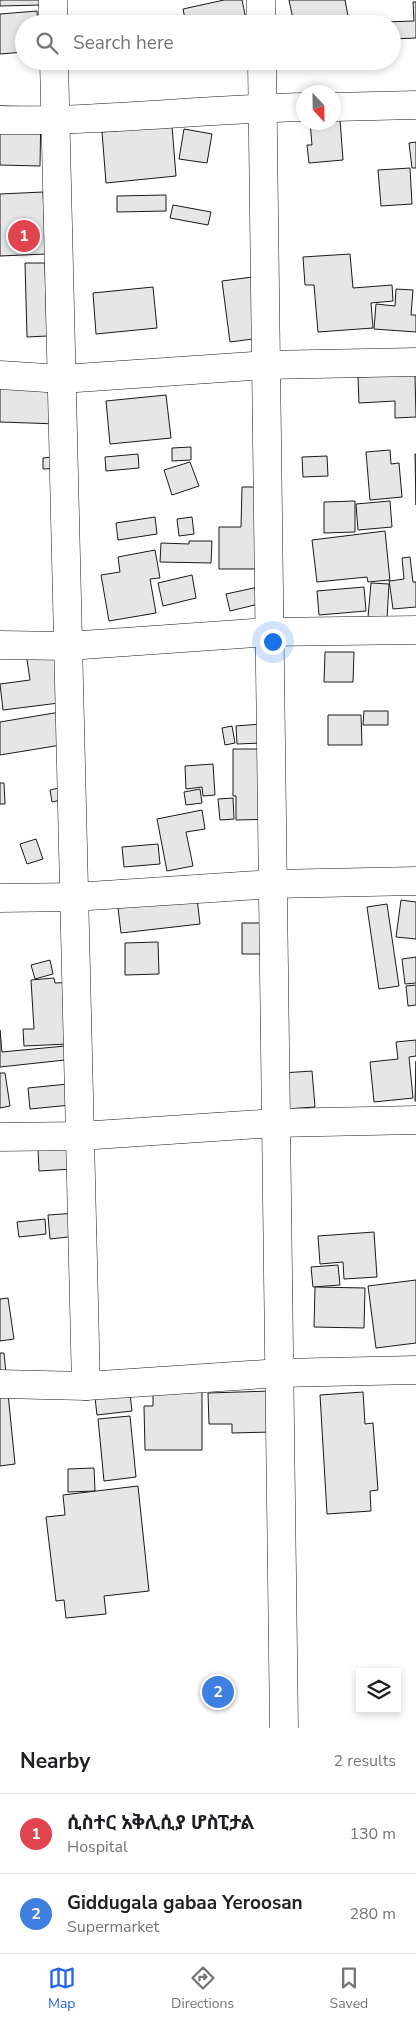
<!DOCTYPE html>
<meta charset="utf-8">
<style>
:root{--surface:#fff;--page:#f6f6f6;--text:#202124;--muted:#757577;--line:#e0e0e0;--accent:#2563eb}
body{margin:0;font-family:"Nunito Sans","Noto Sans Ethiopic",sans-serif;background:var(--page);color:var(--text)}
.controls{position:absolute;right:15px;bottom:15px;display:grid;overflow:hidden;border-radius:0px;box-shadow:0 2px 8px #0003}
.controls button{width:45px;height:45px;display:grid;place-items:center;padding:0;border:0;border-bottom:1px solid var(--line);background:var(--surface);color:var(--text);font:25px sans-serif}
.compass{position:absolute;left:296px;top:85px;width:45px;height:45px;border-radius:50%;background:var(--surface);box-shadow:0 2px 8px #0003;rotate:158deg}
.you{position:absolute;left:272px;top:641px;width:18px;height:18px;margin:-12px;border:4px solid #fff;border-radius:50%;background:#1a73e8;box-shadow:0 0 0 8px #1a73e833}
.badge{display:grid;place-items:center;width:32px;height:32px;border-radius:50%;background:var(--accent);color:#fff;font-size:16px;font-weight:700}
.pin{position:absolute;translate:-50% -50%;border:2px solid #fff;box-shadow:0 1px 5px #0006}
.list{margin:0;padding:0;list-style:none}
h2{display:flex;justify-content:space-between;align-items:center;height:65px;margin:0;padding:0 20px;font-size:21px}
h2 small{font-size:16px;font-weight:400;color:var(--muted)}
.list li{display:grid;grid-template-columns:32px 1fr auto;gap:15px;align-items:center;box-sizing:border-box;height:80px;padding:0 20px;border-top:1px solid var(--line)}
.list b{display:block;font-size:19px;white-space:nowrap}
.list p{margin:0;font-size:16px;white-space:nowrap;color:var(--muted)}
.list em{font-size:16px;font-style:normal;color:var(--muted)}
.icon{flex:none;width:28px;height:28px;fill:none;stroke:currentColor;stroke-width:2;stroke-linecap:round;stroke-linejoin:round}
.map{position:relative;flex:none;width:416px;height:1728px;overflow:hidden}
.search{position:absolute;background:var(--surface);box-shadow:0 2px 8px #0003;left:15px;right:15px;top:15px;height:55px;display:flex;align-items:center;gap:12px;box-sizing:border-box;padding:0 18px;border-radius:28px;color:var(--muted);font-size:19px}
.sheet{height:225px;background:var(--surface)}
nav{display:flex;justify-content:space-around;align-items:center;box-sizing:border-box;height:70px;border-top:1px solid var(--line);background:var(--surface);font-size:14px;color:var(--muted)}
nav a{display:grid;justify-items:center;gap:2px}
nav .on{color:var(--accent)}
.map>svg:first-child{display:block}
.building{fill:#e6e6e6;stroke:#1a1a1a}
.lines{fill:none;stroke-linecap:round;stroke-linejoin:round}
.minor-casing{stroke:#1a1a1a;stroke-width:29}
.minor{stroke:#fff;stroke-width:28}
</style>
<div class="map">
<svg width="416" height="1728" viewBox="0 0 416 1728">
<rect width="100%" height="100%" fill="#fff"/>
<!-- building -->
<g class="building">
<path d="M0 0H41V5L0 6Z"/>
<path d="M224 0H242L247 24H186L183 9Z"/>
<path d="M289 0H345L348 16 305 24H294Z"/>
<path d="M413 2H416V38L392 39V24H382V22L414 21Z"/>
<path d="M37 11 38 24H24V52L0 54V14Z"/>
<path d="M0 106 41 107 40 166 0 165Z"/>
<path d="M339 106 343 160 309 163 307 145H312L310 122H334V107Z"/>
<path d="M172 126 176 176 106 183 102 132Z"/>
<path d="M184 129 212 134 207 163 179 159Z"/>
<path d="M416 142V168H412L409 143Z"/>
<path d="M410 168 412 204 381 206 378 170Z"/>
<path d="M43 192 46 254 0 256V194Z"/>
<path d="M166 195V211L117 212V196Z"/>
<path d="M173 205 211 212 208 225 170 218Z"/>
<path d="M350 254 353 288 392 285 393 301 371 303 373 328 318 332 314 285H305L303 257Z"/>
<path d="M25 263H45L47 336 27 337Z"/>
<path d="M260 276 268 337 230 342 222 281Z"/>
<path d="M153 287 157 328 96 334 93 293Z"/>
<path d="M396 289 413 290 411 315H416V332L374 329 376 304 395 306Z"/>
<path d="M415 375 416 417 395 418V401L359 403 358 377Z"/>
<path d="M0 386 59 388 58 424 0 422Z"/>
<path d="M166 395 171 438 110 444 106 401Z"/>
<path d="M191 447V460L172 461V448Z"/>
<path d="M390 450 391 464 399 463 402 497 370 500 366 452Z"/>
<path d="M138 454 139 468 106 471 105 457Z"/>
<path d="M415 454H416V505Z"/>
<path d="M61 456 62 468 43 469V458Z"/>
<path d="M327 456 328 476 303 477 302 457Z"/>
<path d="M190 462 199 486 172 495 164 470Z"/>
<path d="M242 487H276L275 569H219V527H241Z"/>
<path d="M355 501V532L324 533V502Z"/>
<path d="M390 501 392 527 358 530 356 504Z"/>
<path d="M155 517 157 534 118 540 116 523Z"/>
<path d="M192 517 194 534 179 536 177 519Z"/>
<path d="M385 531 390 581 404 579 402 558 410 557 413 582H416V607L393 609 389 580 368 582 367 577 317 582 312 540Z"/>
<path d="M189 541H212L211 563 160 562 161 543 189 544Z"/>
<path d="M155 550 160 578 150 579 156 613 109 621 101 575 120 572 118 557Z"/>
<path d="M192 575 196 598 163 606 158 583Z"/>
<path d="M371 583 389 584 387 619 368 617Z"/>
<path d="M263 586 267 602 230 611 226 594Z"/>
<path d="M364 587 366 611 319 615 317 591Z"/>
<path d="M60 648 67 702 3 710 0 684 30 680 26 653Z"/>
<path d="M325 652H354L353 682H324Z"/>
<path d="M364 711H388V725H363Z"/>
<path d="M60 712 67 744 0 755V722Z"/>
<path d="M328 715H361L362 745H328Z"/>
<path d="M261 724 262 743 237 744 236 726Z"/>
<path d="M232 726 235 743 225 745 222 728Z"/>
<path d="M233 749H270L281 819 236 820V796H233Z"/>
<path d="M213 764 215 795 203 796 202 787 186 789 185 766Z"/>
<path d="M0 783H4L5 804H0Z"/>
<path d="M71 785 74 797 52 802 50 790Z"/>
<path d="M200 789 202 803 186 805 184 792Z"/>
<path d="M233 798 234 819 220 820 218 799Z"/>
<path d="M202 810 205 829 186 832 193 866 167 871 157 819Z"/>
<path d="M36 839 43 859 27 864 20 844Z"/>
<path d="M158 844 160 864 124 867 122 847Z"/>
<path d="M197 898 200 924 121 933 118 908Z"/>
<path d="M401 900 416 902V939L396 937Z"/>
<path d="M387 904 399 986 379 989 367 907Z"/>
<path d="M242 923H276L275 954H242Z"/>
<path d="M158 942 159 974 125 975V943Z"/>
<path d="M416 957V983L405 984 402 959Z"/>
<path d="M50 960 53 974 35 979 31 965Z"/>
<path d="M54 978 55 983 83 982 68 1044 24 1046 23 1029H34L31 980Z"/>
<path d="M416 985V1005L408 1006 406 986Z"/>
<path d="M0 1030 2 1052 86 1044 91 1103 30 1109 28 1088 68 1084 65 1060 0 1067Z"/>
<path d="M416 1040V1056L409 1057 413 1098 374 1102 370 1062 398 1059 396 1042Z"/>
<path d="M416 1061V1101H415Z"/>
<path d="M312 1071 315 1107 285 1109 282 1073Z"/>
<path d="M0 1073H5L10 1106 0 1108Z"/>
<path d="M89 1144 96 1234 50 1239 48 1215 77 1213 73 1169 39 1171 38 1149Z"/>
<path d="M45 1219 46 1234 19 1237 17 1222Z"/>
<path d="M374 1232 377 1277 344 1279 343 1262 320 1264 318 1236Z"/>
<path d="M338 1265 340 1285 313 1287 311 1267Z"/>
<path d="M416 1280V1343L376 1348 368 1286Z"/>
<path d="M315 1287 365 1288 364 1328 314 1327Z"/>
<path d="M8 1298 14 1339 0 1341V1299Z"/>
<path d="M0 1353H4L15 1464 0 1466Z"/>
<path d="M129 1385 132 1411 97 1415 94 1389Z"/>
<path d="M202 1388V1450H145L144 1406H153V1389Z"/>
<path d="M271 1391 272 1432 232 1433V1424H209L208 1393Z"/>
<path d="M363 1392 365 1424 373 1423 378 1490 370 1491 371 1511 327 1514 320 1395Z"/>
<path d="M130 1416 136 1477 104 1481 98 1419Z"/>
<path d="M94 1468 95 1491 68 1492V1469Z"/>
<path d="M138 1486 149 1591 104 1596 106 1614 66 1618 64 1600 56 1601 46 1517 65 1515 63 1495Z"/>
</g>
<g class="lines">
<defs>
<g id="minor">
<path d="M53 0V24"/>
<path d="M261 0V24"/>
<path d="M54 61 86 1386"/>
<path d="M262 61 284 1728"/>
<path d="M334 107 416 105"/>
<path d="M0 120C101 122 202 109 304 107"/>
<path d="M0 375 62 379 266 365 416 362"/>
<path d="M0 645 68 646 269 632 416 630"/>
<path d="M0 898 74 897 273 884 416 881"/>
<path d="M0 1137 80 1136 276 1123 416 1120"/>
<path d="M0 1384 86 1386 280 1373 416 1370"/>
</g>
</defs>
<!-- minor casing -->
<use href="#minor" class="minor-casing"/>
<!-- minor -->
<use href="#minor" class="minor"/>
</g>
</svg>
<div class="controls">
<button><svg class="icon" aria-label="layers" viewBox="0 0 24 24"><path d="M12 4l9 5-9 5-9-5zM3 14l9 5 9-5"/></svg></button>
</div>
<svg class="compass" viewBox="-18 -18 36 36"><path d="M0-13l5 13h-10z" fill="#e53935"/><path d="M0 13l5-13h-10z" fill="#757577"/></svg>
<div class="you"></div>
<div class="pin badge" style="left:24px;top:236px;background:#e0444e">1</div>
<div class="pin badge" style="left:218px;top:1692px;background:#3f7fe0">2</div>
<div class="search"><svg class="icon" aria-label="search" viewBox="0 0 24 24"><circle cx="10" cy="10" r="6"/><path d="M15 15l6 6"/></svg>Search here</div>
</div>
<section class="sheet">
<h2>Nearby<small>2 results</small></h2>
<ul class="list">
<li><span class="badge" style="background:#e0444e">1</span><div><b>ሲስተር አቅሊሲያ ሆስፒታል</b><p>Hospital</p></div><em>130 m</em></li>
<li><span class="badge" style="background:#3f7fe0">2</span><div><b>Giddugala gabaa Yeroosan</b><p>Supermarket</p></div><em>280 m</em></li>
</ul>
</section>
<nav>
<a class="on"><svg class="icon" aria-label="map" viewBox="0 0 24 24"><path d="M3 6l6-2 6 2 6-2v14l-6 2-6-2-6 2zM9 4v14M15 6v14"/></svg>Map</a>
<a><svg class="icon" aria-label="directions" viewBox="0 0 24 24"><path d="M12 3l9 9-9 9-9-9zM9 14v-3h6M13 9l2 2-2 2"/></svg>Directions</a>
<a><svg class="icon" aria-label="saved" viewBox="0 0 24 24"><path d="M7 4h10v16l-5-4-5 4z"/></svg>Saved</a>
</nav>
